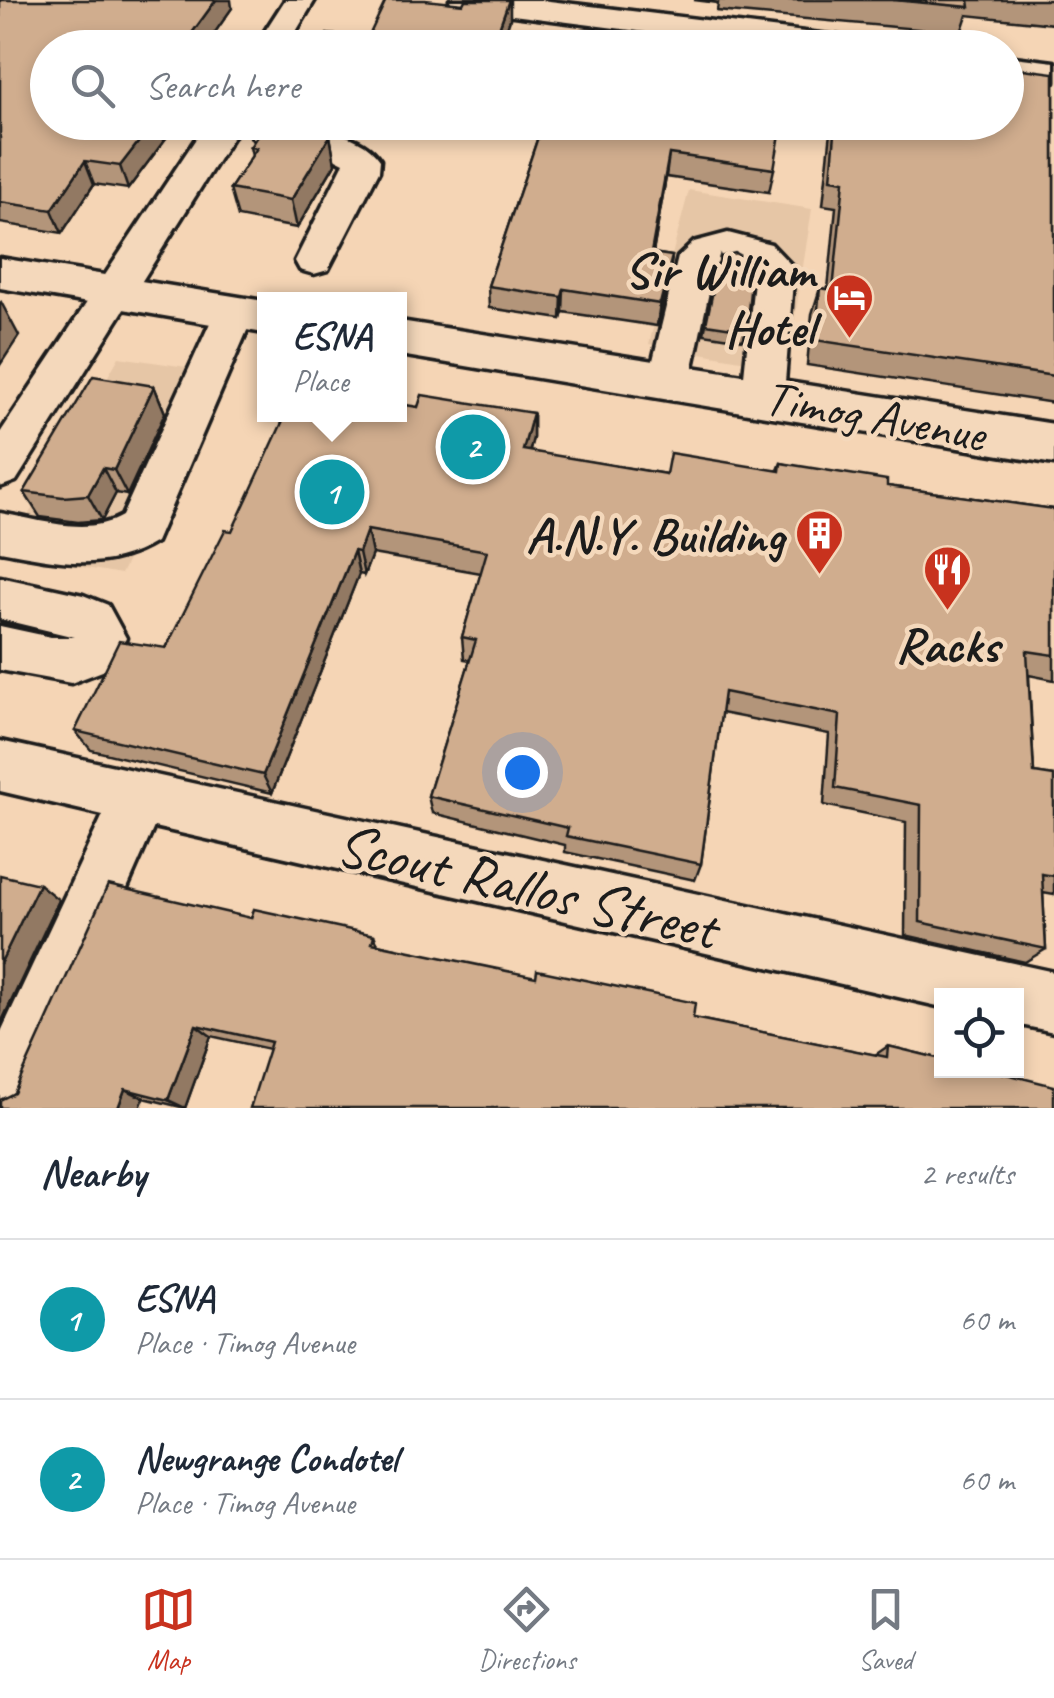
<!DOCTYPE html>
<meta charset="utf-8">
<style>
:root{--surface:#fff;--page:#f2f2f3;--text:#1f2937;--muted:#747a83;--line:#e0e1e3;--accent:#c8321e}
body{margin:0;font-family:Caveat,sans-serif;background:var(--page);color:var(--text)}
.controls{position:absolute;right:30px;bottom:30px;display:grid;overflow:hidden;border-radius:0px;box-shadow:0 5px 15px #0003}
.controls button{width:90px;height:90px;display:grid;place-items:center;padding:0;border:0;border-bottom:2px solid var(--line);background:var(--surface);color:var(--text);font:50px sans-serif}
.you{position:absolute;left:522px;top:772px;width:35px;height:35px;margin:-25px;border:8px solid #fff;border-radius:50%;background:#1a73e8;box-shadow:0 0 0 15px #1a73e833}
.badge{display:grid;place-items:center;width:65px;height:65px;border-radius:50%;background:var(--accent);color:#fff;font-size:32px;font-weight:700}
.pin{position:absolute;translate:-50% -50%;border:5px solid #fff;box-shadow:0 2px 10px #0006}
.popup{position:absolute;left:257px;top:292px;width:150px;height:130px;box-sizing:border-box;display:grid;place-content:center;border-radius:0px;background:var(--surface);filter:drop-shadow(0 2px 8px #0005);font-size:32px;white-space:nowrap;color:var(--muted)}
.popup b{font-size:38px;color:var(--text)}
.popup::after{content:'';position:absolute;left:50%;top:100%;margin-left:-20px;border:20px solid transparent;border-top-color:var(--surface)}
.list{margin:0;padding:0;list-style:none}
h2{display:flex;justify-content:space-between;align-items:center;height:130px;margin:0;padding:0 40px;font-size:42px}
h2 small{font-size:32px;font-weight:400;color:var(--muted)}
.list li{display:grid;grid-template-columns:65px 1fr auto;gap:30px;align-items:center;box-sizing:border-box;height:160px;padding:0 40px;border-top:2px solid var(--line)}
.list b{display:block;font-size:38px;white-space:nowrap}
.list p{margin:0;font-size:32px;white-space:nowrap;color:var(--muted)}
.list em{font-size:32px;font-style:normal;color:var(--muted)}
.icon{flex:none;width:55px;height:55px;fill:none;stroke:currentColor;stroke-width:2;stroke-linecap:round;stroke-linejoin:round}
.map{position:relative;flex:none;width:1054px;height:1108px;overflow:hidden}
.search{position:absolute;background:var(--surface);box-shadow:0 5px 15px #0003;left:30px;right:30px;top:30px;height:110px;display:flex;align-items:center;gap:25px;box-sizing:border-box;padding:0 35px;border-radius:55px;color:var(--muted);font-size:38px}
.sheet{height:450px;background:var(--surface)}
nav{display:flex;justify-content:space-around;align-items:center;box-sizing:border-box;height:140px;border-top:2px solid var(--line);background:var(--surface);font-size:28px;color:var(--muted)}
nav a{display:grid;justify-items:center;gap:5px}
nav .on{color:var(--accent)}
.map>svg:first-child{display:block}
.built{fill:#e6c6a6}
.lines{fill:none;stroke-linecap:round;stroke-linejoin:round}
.minor-casing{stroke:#1c1c1c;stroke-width:7}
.major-casing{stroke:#1c1c1c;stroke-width:7}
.minor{fill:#f4d8bb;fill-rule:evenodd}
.major{fill:#f4d8bb;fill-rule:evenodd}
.wall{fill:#b3957a;stroke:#1c1c1c;stroke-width:2.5}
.shaded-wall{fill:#927963;stroke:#1c1c1c;stroke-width:2.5}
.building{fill:#d0ad8e;stroke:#1c1c1c;stroke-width:2.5}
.labels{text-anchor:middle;stroke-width:9;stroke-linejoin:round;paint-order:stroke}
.poi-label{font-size:50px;font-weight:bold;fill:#1c1c1c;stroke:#f4d8bb;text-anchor:end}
.street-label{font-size:50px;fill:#1c1c1c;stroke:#f4d8bb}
.near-street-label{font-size:60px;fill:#1c1c1c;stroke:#f4d8bb}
</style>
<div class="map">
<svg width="1054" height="1108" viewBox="0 0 1054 1108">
<rect width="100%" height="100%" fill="#f5d5b5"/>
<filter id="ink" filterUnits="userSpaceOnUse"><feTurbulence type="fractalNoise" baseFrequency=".01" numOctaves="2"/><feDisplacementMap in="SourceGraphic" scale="20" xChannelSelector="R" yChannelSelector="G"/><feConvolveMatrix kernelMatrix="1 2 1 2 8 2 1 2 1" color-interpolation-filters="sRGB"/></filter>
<g filter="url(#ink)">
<!-- built -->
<g class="built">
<path d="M689 190 812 209 787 368 649 344Z"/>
<path d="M119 357 220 372 121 574 6 554Z"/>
</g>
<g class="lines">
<defs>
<g id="minor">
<path d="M285 0H315L286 48H254Z"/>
<path d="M450 0H541L854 38 865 41 870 48H772L465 9 454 7Z"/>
<path d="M1006 56 1054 62V82L1006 76Z"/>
<path d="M207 122H242L16 481 0 487V433Z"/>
<path d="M269 125C305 129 358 127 380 160L379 171 328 270 314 274 300 270 295 261 344 163 324 153 257 144 252 136 257 128Z"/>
<path d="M728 233 771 244 794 268 784 395 778 406 763 411 748 406 742 395 755 271 737 258 715 264 690 381 684 392 669 397 654 392 648 381 678 257 694 242Z"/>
<path d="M235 298 249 302 255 312 156 542C104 574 56 561 0 551V513C38 519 86 537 122 516L215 312 221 302Z"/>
<path d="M0 577 83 595 108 605 126 638 113 667 71 683 0 670V626L51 637H75L0 619Z"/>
<path d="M0 741 1054 972V1032L1016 1024V996H942V1007L154 827 34 1100 16 1108 0 1105V1034L103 815 0 791Z"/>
</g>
<g id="major">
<path d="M0 258 264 301V333L0 288Z"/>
<path d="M400 321 1054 424V464L400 355Z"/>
</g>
</defs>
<!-- minor casing -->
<use href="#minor" class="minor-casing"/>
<!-- major casing -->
<use href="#major" class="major-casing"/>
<!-- minor -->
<use href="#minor" class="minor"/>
<!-- major -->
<use href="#major" class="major"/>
</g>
<!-- wall -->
<g class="wall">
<path d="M0 0 232 8 204 48H48V122H178L128 189 94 184 62 233 0 223Z"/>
<path d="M694 0H1054V24L967 15 961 33 717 11 718 3Z"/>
<path d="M1054 73V403L807 365 812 314 820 288 828 289 836 207 823 205 832 122H1006Z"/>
<path d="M293 122H413L408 136 354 130 351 135 308 124Z"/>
<path d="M543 122 774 169 769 192 666 177 653 253 672 256 669 278 657 326 563 312 561 319 489 308 488 286Z"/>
<path d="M330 136 335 164 297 228 238 217 230 189 252 156 250 147Z"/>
<path d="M720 257 746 330 743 340 704 334Z"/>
<path d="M154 386 165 413 127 495 116 493 102 520 78 522 40 517 24 492Z"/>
<path d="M418 407 533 413V438L529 452 666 474 778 470 781 463 887 486 1054 509V680L1029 675 1034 773 1054 776V895L1043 893 1046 949 1025 962 905 935 906 822 824 805 829 734 721 713 701 864 695 880 565 852V845L432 813 428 796 470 660 464 659 462 637 481 573 372 554 364 575 359 574 272 793 91 750 75 731 166 648 232 531Z"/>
<path d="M251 918 374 935 378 944 693 1018 875 1055 888 1046 942 1059 269 1049 211 1036 185 1108 144 1098 14 1093Z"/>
</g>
<!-- shaded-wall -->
<g class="shaded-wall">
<path d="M216 0H231L232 8 204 48H181Z"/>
<path d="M509 0H510V19L500 48H492Z"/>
<path d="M154 122H178L128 189 120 166Z"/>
<path d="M349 122H352L354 130 351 135Z"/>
<path d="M406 122H413L408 136Z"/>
<path d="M330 136 335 164 297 228 291 200Z"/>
<path d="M669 154 666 177 649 275 651 253Z"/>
<path d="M85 161 94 184 62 233 52 210Z"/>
<path d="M672 256 669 278 657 326 660 304Z"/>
<path d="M564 289 563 312 561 319 562 297Z"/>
<path d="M1 302 19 336 0 365V303Z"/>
<path d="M154 386 165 413 127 495 114 470Z"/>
<path d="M533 413V438L523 475V450Z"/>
<path d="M103 468 116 493 102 520 88 495Z"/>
<path d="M367 530 372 554 364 575 359 552Z"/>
<path d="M354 551 359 574 272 793 263 775Z"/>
<path d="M39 884 59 900 0 1025V964Z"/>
<path d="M196 1025 211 1036 185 1108 168 1100Z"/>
<path d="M125 1089 144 1098 140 1108H118Z"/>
</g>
<!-- building -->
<g class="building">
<path d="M0 0H216L181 48H48V122H154L120 166 85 161 52 210 0 202Z"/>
<path d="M386 0H425L463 4 465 0H509L492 48H320L327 34 368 38Z"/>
<path d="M893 0H969L970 7Z"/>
<path d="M573 33 688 48H568Z"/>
<path d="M1007 67 1054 73V376L815 340 820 288 833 290 844 181 831 179 836 122H1006Z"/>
<path d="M266 122 310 128 330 136 291 200 230 189 257 148 250 147Z"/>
<path d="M543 122H782L774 169 669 154 651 253 672 256 660 304 564 289 562 297 488 286Z"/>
<path d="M735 253 753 263 746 330 706 324 720 257Z"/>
<path d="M93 376 154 386 114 470 103 468 88 495 63 497 24 492Z"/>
<path d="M422 395 533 413 523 450 666 474 670 453 780 471 781 463 887 480V486L1054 509V655L1027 651 1034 773 1054 776V876L1042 874 1046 949 920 922 921 805 835 788 840 715 724 692 701 864 566 836 568 828 428 796 476 640 462 637 487 551 367 530 359 552 354 551 263 775 75 731 119 641 166 648 225 530 232 531 286 414H400V404L418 407Z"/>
<path d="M0 875 39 884 0 964Z"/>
<path d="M108 885 251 918 254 909 374 935 372 943 536 977 537 970 695 1003 693 1018 887 1057 888 1046 942 1059V1070H990L1054 1086V1108H250L271 1042 196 1025 168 1100 125 1089 118 1108H0V1100L14 1093Z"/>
</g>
</g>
<!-- icons -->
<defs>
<symbol id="hotel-pin" viewBox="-11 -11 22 30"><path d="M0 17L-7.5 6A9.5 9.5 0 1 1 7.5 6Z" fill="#c8321e" stroke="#f4d8bb"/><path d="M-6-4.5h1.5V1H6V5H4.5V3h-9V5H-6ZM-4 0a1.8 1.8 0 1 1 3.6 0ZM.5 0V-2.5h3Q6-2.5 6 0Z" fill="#fff"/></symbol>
<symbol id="building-pin" viewBox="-11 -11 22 30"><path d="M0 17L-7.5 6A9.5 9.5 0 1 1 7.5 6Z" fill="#c8321e" stroke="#f4d8bb"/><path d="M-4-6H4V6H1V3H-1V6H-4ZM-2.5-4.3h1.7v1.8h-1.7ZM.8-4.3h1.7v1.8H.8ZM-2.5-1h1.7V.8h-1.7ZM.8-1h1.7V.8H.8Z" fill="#fff"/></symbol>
<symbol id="restaurant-pin" viewBox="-11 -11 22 30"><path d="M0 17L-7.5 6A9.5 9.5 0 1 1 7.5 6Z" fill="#c8321e" stroke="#f4d8bb"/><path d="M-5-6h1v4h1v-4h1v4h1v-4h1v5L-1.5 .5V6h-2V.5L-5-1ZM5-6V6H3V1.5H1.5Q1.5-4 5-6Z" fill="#fff"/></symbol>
</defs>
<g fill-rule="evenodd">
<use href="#hotel-pin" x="822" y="270" width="55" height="75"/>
<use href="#building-pin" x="792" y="506" width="55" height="75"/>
<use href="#restaurant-pin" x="920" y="542" width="55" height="75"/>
</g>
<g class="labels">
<!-- poi labels -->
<g class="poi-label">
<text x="814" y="287">Sir William<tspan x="814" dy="58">Hotel</tspan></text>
<text x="784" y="552">A.N.Y. Building</text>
<text x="947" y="662" text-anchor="middle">Racks</text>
</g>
<!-- street labels -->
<g class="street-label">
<text transform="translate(875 414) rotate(10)" y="18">Timog Avenue</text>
</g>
<!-- near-street labels -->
<g class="near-street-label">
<text transform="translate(527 885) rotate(13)" y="21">Scout Rallos Street</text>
</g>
</g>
</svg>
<div class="controls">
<button><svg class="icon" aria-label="locate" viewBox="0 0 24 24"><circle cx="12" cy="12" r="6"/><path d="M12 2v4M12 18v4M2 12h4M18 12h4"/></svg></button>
</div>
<div class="you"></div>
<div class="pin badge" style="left:332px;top:492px;background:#0f9aa8">1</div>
<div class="popup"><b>ESNA</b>Place</div>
<div class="pin badge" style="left:473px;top:447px;background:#0f9aa8">2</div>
<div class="search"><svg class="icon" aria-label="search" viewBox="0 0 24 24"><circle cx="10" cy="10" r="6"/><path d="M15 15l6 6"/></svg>Search here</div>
</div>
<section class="sheet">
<h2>Nearby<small>2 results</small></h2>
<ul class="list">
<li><span class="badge" style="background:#0f9aa8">1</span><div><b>ESNA</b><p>Place · Timog Avenue</p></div><em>60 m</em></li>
<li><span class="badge" style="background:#0f9aa8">2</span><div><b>Newgrange Condotel</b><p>Place · Timog Avenue</p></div><em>60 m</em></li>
</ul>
</section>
<nav>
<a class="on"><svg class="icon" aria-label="map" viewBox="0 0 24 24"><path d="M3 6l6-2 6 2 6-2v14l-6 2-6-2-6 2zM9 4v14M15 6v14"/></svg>Map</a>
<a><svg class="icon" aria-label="directions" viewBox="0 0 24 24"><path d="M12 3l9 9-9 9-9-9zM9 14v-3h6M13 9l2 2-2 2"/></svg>Directions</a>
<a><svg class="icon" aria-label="saved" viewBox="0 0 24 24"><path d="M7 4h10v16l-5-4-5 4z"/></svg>Saved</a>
</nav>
